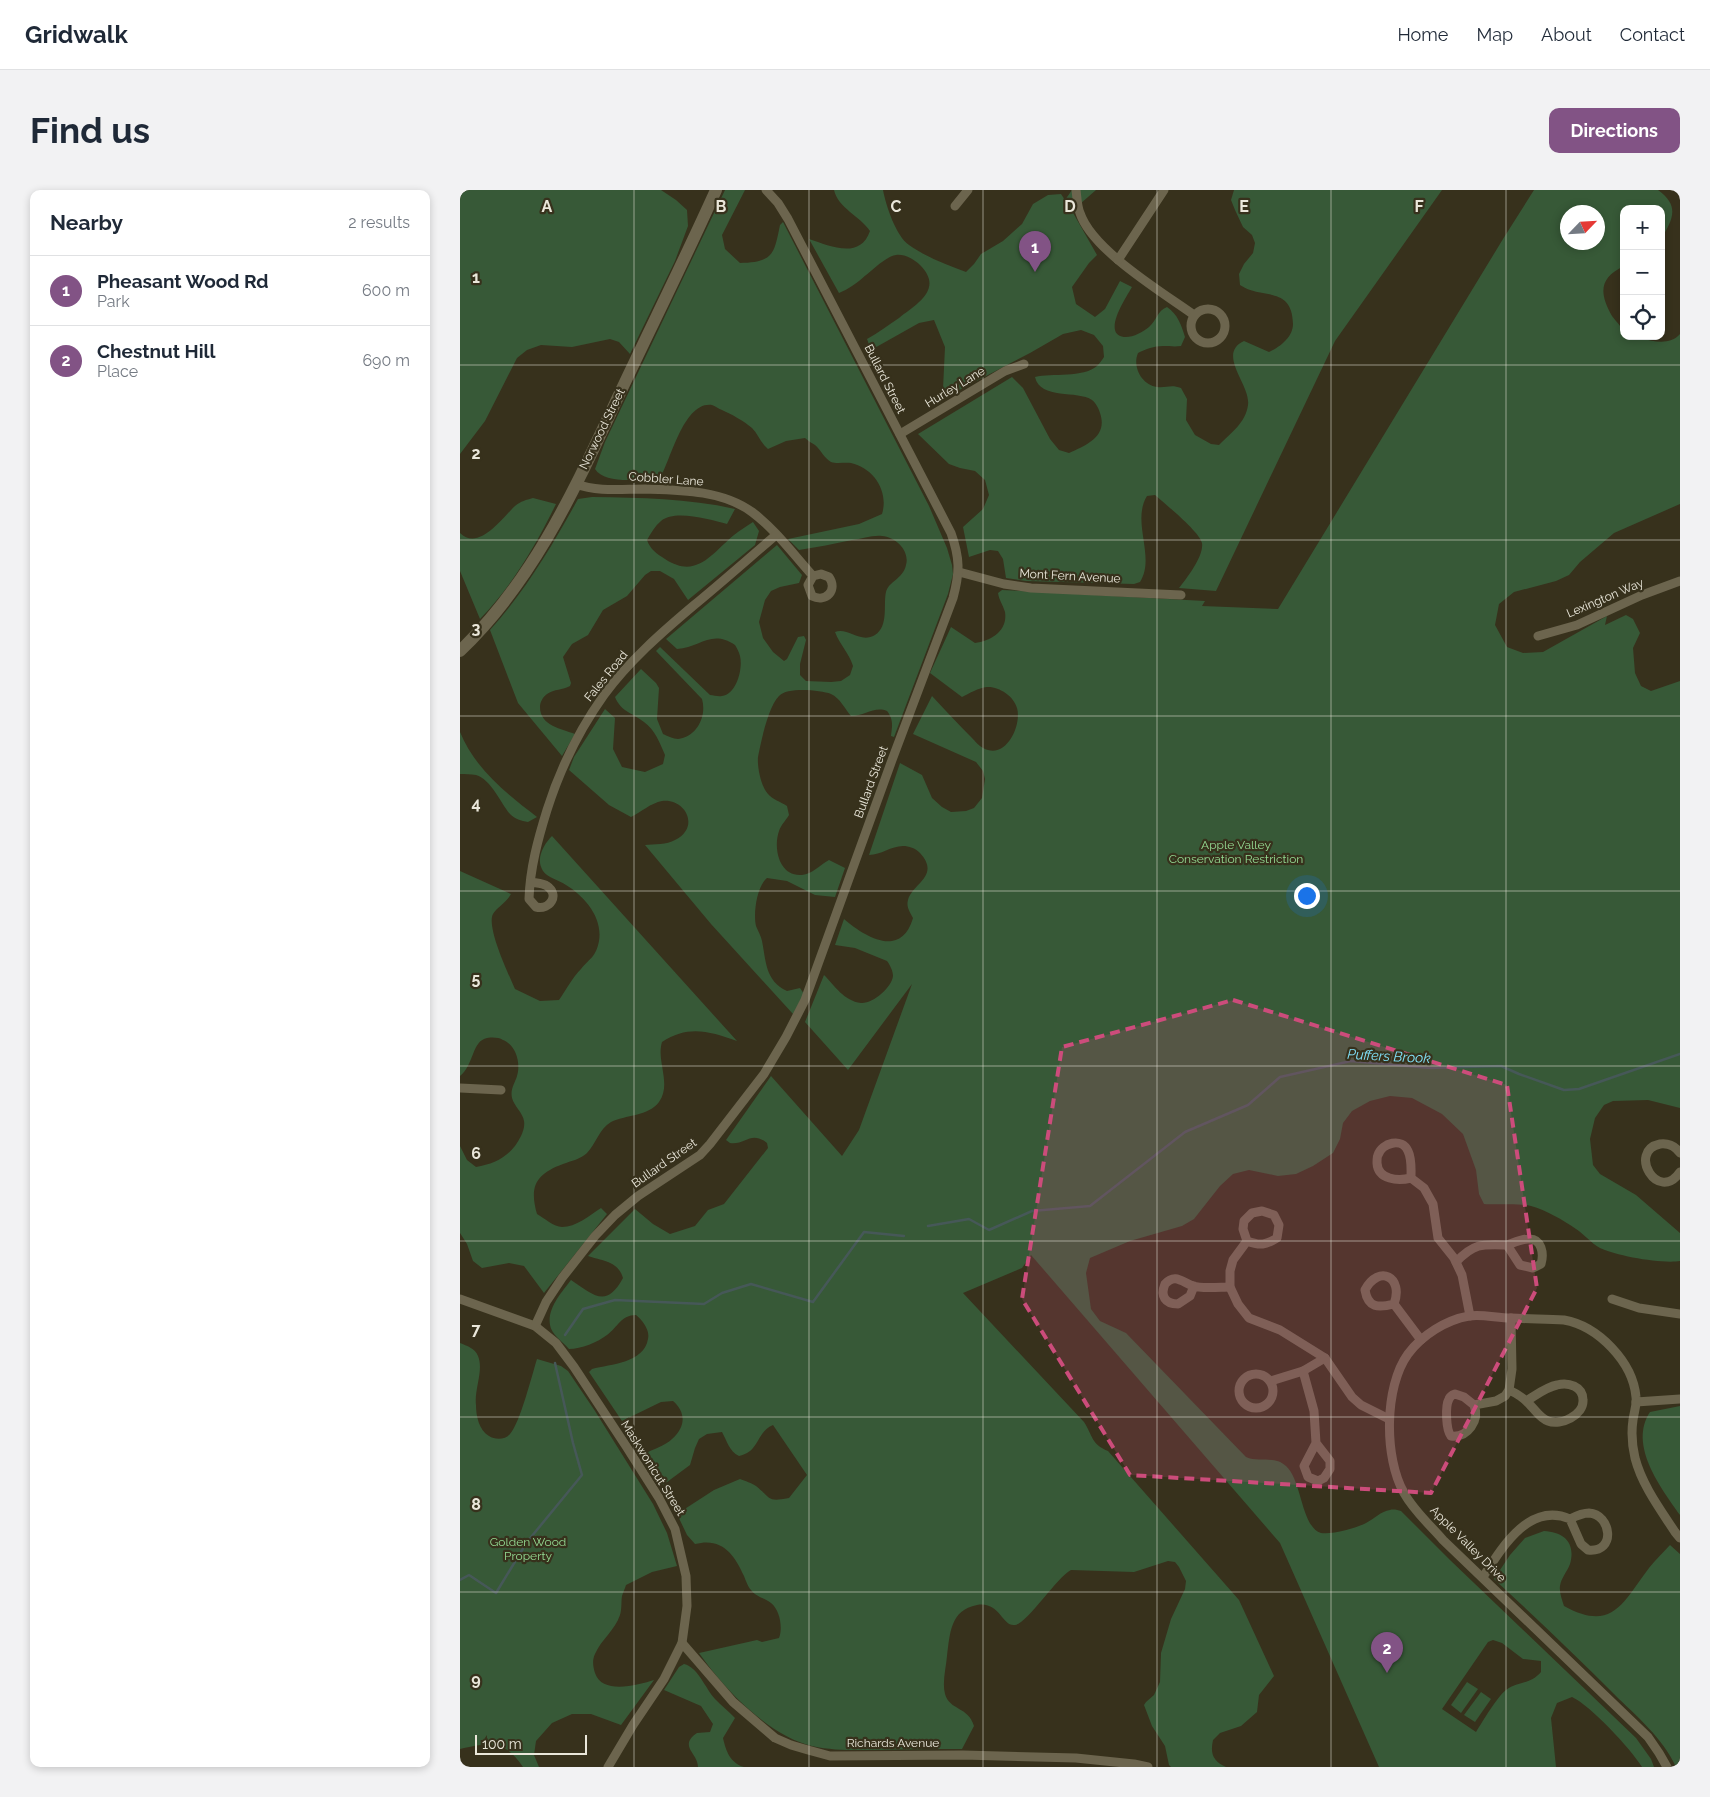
<!DOCTYPE html>
<meta charset="utf-8">
<style>
:root{--surface:#fff;--page:#f2f2f3;--text:#1f2937;--muted:#747a83;--line:#e0e1e3;--accent:#825385}
body{margin:0;font-family:Raleway,sans-serif;background:var(--page);color:var(--text)}
.controls{position:absolute;right:15px;top:15px;display:grid;overflow:hidden;border-radius:10px;box-shadow:0 2px 8px #0003}
.controls button{width:45px;height:45px;display:grid;place-items:center;padding:0;border:0;border-bottom:1px solid var(--line);background:var(--surface);color:var(--text);font:25px sans-serif}
.compass{position:absolute;left:1100px;top:15px;width:45px;height:45px;border-radius:50%;background:var(--surface);box-shadow:0 2px 8px #0003;rotate:65deg}
.scale{position:absolute;left:15px;bottom:12px;width:112px;box-sizing:border-box;padding-left:5px;border:2px solid #eae7da;border-top:0;font-size:14px;line-height:18px;white-space:nowrap;color:#eae7da;-webkit-text-stroke:4px #37311c;paint-order:stroke}
.you{position:absolute;left:846px;top:705px;width:18px;height:18px;margin:-12px;border:4px solid #fff;border-radius:50%;background:#1a73e8;box-shadow:0 0 0 8px #1a73e833}
.badge{display:grid;place-items:center;width:32px;height:32px;border-radius:50%;background:var(--accent);color:#fff;font-size:16px;font-weight:700}
.pin{position:absolute;translate:-50% -41px;filter:drop-shadow(0 1px 2px #0008)}
.pin::after{content:'';position:absolute;top:26px;width:18px;height:15px;background:inherit;clip-path:polygon(0 0,100% 0,50% 100%)}
.list{margin:0;padding:0;list-style:none}
h2{display:flex;justify-content:space-between;align-items:center;height:65px;margin:0;padding:0 20px;font-size:21px}
h2 small{font-size:16px;font-weight:400;color:var(--muted)}
.list li{display:grid;grid-template-columns:32px 1fr auto;gap:15px;align-items:center;box-sizing:border-box;height:70px;padding:0 20px;border-top:1px solid var(--line)}
.list b{display:block;font-size:19px;white-space:nowrap}
.list p{margin:0;font-size:16px;white-space:nowrap;color:var(--muted)}
.list em{font-size:16px;font-style:normal;color:var(--muted)}
.icon{flex:none;width:28px;height:28px;fill:none;stroke:currentColor;stroke-width:2;stroke-linecap:round;stroke-linejoin:round}
.map{position:relative;flex:none;width:1220px;height:1577px;overflow:hidden;border-radius:10px}
header{display:flex;align-items:center;gap:30px;box-sizing:border-box;height:70px;padding:0 25px;background:var(--surface);border-bottom:1px solid var(--line)}
header strong{font-size:24px}
nav{display:flex;gap:28px;margin-inline-start:auto;font-size:18px}
.intro{display:flex;align-items:center;justify-content:space-between;box-sizing:border-box;height:120px;padding:0 30px}
h1{margin:0;font-size:35px}
.button{padding:12px 22px;border-radius:10px;background:var(--accent);color:#fff;font-size:18px;font-weight:700}
main{display:flex;gap:30px;padding:0 30px}
aside{flex:1;background:var(--surface);border-radius:10px;box-shadow:0 2px 8px #0003}
.map>svg:first-child{display:block}
.green{fill:#375937;fill-rule:evenodd}
.lines{fill:none;stroke-linecap:round;stroke-linejoin:round}
.stream{stroke:#465858;stroke-width:2.5}
.street{stroke:#6c654e;stroke-width:9}
.secondary{stroke:#6c654e;stroke-width:12}
.marked{fill:#cc4c7b;fill-opacity:0.2;stroke:#cc4c7b;stroke-width:4;stroke-dasharray:10 6;stroke-linejoin:round}
.grid{fill:none;stroke:#eae7da;stroke-width:1;stroke-opacity:0.55}
.labels{text-anchor:middle;stroke-width:4.5;stroke-linejoin:round;paint-order:stroke}
.street-label{font-size:12px;fill:#eae7da;stroke:#37311c}
.park-label{font-size:12px;fill:#94db93;stroke:#37311c}
.water-label{font-size:14px;font-style:italic;fill:#81e3fb;stroke:#37311c}
.grid-label{font-size:16px;text-anchor:middle;font-weight:bold;fill:#eae7da;stroke:#37311c;stroke-width:4.5;stroke-linejoin:round;paint-order:stroke}
</style>
<header>
<strong>Gridwalk</strong>
<nav><a>Home</a><a>Map</a><a>About</a><a>Contact</a></nav>
</header>
<div class="intro"><h1>Find us</h1><a class="button">Directions</a></div>
<main>
<aside>
<h2>Nearby<small>2 results</small></h2>
<ul class="list">
<li><span class="badge">1</span><div><b>Pheasant Wood Rd</b><p>Park</p></div><em>600 m</em></li>
<li><span class="badge">2</span><div><b>Chestnut Hill</b><p>Place</p></div><em>690 m</em></li>
</ul>
</aside>
<div class="map">
<svg width="1220" height="1577" viewBox="0 0 1220 1577">
<rect width="100%" height="100%" fill="#37311c"/>
<!-- green -->
<g class="green">
<path d="M0 0H201L216 10 227 20 228 36 215 71 170 164 159 152 150 149 112 157 81 155 67 160 57 168 25 231 0 264Z"/>
<path d="M265 0H285L262 45 265 59 280 73C314 72 314 64 320 35L323 32 469 316 487 358 492 375 493 384 488 404 434 547 431 546C432 536 434 530 427 521 414 516 405 526 391 526 385 519 380 508 371 504 360 500 327 497 319 506 308 517 301 552 298 567 297 576 301 597 308 604 312 609 321 612 327 616L329 625C326 630 321 635 319 641 313 658 319 687 342 685 352 684 360 675 369 670L385 678 375 707 355 705 327 691 307 688C297 696 293 723 296 736 298 741 301 746 302 751 306 770 305 791 327 801L340 798 344 804 333 824 251 734 185 655C194 654 207 655 215 650 241 637 225 608 202 611 191 613 181 622 171 627L149 615 109 580 114 567 145 519 155 528 153 559 162 577 185 582 203 574 205 565C200 553 195 540 184 532 173 523 161 522 155 507L181 479 196 493 199 498 197 529 203 544C208 546 213 549 218 549 237 547 247 526 242 509L196 461 200 457 250 505C254 505 258 507 262 506 277 504 283 478 280 466 279 462 277 458 275 455 251 439 240 458 217 459L206 449 317 355 342 385 339 393 320 397 311 401 305 410 299 432 303 448 313 462 324 471 327 469 338 447 344 446 346 450 340 474V485L346 491 371 492 381 491 390 485 393 476C389 463 380 455 375 442 388 437 400 454 415 445 429 436 423 414 426 402 429 391 443 389 446 375 450 361 436 347 422 346 412 345 402 349 392 350 374 354 357 357 339 360L328 349 399 334 422 324C429 302 414 278 391 273 385 272 377 274 371 272 364 268 361 260 355 255 352 253 348 251 345 248L326 251 308 259C300 252 298 244 292 238 284 231 271 224 262 220 259 219 255 216 252 215 224 211 211 269 201 286 185 290 145 295 135 279L145 252Z"/>
<path d="M374 0H423C426 16 436 46 449 55 466 67 487 75 506 82L514 74 521 64 543 51 562 34 573 14 588 5 601 4 605 10 612 0H636L612 21 637 65 629 73 612 97 616 114 635 127 645 119 660 91 672 97C667 106 641 144 664 147 672 148 683 142 689 137 697 130 697 121 707 117 718 125 721 134 725 147L721 156C714 157 710 156 703 156 694 156 686 159 678 163 672 177 682 195 697 197 707 198 711 194 721 198L727 209 726 230 735 245 751 254 759 255C771 243 786 232 788 215 791 195 756 164 784 151L809 162C820 157 833 147 833 134 832 95 802 110 780 95L779 84 784 74 793 63 795 53 792 45 783 37 775 20 771 10 774 0H982L875 151 756 401 719 398C727 388 744 366 742 353 739 341 705 314 695 305L687 306C671 332 696 367 680 392L674 394 566 391 546 388 543 369 538 361 530 360 509 367 503 337 523 319 529 305 525 290 515 281 500 278 489 274 458 244 552 187 563 198 590 249 599 260 609 263C627 255 648 246 640 223 639 219 636 213 632 210 618 200 580 210 575 187 592 183 623 188 637 176 639 174 642 170 644 167L643 156 634 145 621 140 603 144 570 163 486 207 483 199 485 157 474 130 459 133 411 160 407 149C418 143 428 135 439 128 457 114 484 99 460 75 453 69 445 64 436 65 423 67 404 89 392 96 388 99 383 101 379 103L349 49C370 56 400 70 410 41 400 26 378 18 374 0Z"/>
<path d="M1074 0H1198C1220 16 1213 29 1201 49V19H1164V76C1139 88 1139 103 1152 126 1157 133 1164 138 1164 146 1181 146 1206 160 1220 144V314L1154 343 1120 372 1109 385 1096 391 1054 402 1039 414 1035 435 1047 457 1063 463 1083 462 1147 426 1145 435 1166 425 1173 429 1180 443 1173 458 1175 483 1181 496 1191 501 1220 491V918L1188 910 1153 911 1144 915 1135 928 1130 949 1133 975 1140 984 1176 1005 1220 1043V1071C1202 1074 1157 1066 1140 1058 1131 1053 1124 1044 1116 1039 1103 1030 1086 1020 1071 1016 1060 1013 1037 1015 1024 1014L1019 1004 1016 980 1003 944 982 924 952 908 930 906 910 911 892 921 883 933 880 949 873 963 853 976 836 984 818 986 789 980 773 984 760 996 734 1029 722 1036 670 1051 630 1068 626 1083 631 1119 640 1131 666 1143 786 1267C799 1273 814 1265 826 1276 842 1290 841 1337 861 1343 871 1345 897 1338 906 1333 914 1329 921 1321 930 1320 933 1319 938 1320 941 1321L990 1370 1176 1548 1191 1569 1194 1577H1182C1171 1559 1130 1515 1112 1507L1097 1513 1091 1528 1096 1577H919L820 1353 571 1065 562 1078 503 1103 624 1232C633 1246 631 1254 648 1261L779 1410 814 1486 799 1505 797 1522 781 1536 760 1543 753 1550C750 1564 753 1571 766 1577H711L709 1575 705 1556 692 1536 684 1515 686 1512 694 1505 700 1492 701 1463 711 1429 725 1399 726 1391 719 1377 715 1372 708 1371 674 1382 611 1380C597 1387 567 1434 555 1435 542 1437 540 1411 517 1415 490 1420 490 1444 487 1466 486 1478 482 1492 485 1504 490 1521 508 1516 514 1536L502 1559C473 1559 445 1559 417 1560 395 1560 374 1561 352 1556 309 1546 264 1499 239 1463L297 1450 302 1452 319 1448C323 1438 320 1420 311 1413 305 1408 296 1407 291 1400 288 1397 286 1391 284 1386 274 1364 262 1347 235 1354L227 1345 217 1324 254 1300 280 1289C285 1291 292 1293 296 1296 312 1309 307 1312 329 1308L347 1285 313 1235C296 1242 300 1262 279 1266 269 1261 267 1251 262 1242L247 1244 239 1249 235 1258 230 1275 203 1295 184 1264C193 1259 205 1256 212 1249 226 1237 226 1222 213 1211L201 1212 162 1231 129 1182 132 1179C151 1174 184 1173 188 1149 190 1140 183 1131 176 1125 161 1125 158 1137 147 1145 138 1152 121 1159 109 1159 103 1152 91 1144 90 1135 87 1118 102 1102 111 1090 134 1105 146 1119 163 1088 158 1071 143 1071 128 1066L175 1019 193 1034 210 1044 235 1036 248 1020 264 1014 308 958 307 953C291 940 286 955 270 953L266 950 311 886 382 966 399 940 452 794 388 880 345 832 364 785C375 796 384 811 401 813 413 814 432 797 433 786 433 781 430 775 427 771L395 758 375 755 384 729C405 747 441 769 453 728 450 722 446 717 448 710 452 694 481 686 460 663 455 658 449 656 443 656 431 656 421 665 409 665L440 573 462 585 472 608 482 617 491 622 506 621 514 618 522 608 525 589 523 581 516 572 453 544 472 506C485 520 498 534 512 548 515 551 519 556 523 558 546 571 562 535 557 518 554 506 538 496 527 497 518 498 510 503 502 507L470 483 491 437 515 453C531 451 548 441 545 422 543 415 539 410 538 403L542 400 745 411 742 416 818 419 1043 49ZM1108 22H1138V52H1108ZM1033 1450 1042 1453 1063 1469 1081 1471V1482C1070 1495 1058 1491 1046 1500 1037 1507 1023 1531 1016 1542L982 1519 1028 1452Z"/>
<path d="M132 307C181 308 227 308 275 319L267 334C251 330 215 319 201 331 195 336 191 343 187 350 190 359 197 364 205 369 237 390 252 363 274 345 280 340 287 336 293 332L299 341 295 355 228 410 214 389 200 381H191L185 385 167 406 143 420 128 445 112 454 103 467 111 493 110 496C103 500 94 499 87 504 83 507 80 512 80 517 80 536 102 539 115 544L102 566 58 513 30 440C66 400 92 356 118 309Z"/>
<path d="M73 308 96 314C76 355 52 396 20 429L0 381V343C19 362 43 327 55 316 61 311 66 310 73 308Z"/>
<path d="M0 542C15 579 47 604 77 627L68 632C61 631 55 629 50 624 41 614 31 589 16 585 11 584 5 584 0 584Z"/>
<path d="M92 646 277 851C249 841 228 835 202 852 196 871 212 894 199 912 189 926 165 925 151 932 139 939 136 954 127 963 121 969 111 971 103 974 76 984 69 996 77 1024 84 1028 94 1037 102 1037 116 1037 129 1026 141 1018L147 1024 84 1103 64 1076 49 1073 22 1078 13 1071 7 1054 0 1043V956L7 970 16 977C36 974 52 965 61 946 63 942 65 936 64 931 63 923 54 916 52 908 50 899 55 893 57 886 61 873 56 855 43 850 38 847 30 847 24 849 12 854 13 876 0 886V681L51 704C46 713 37 717 33 724 26 737 49 785 55 799L80 811 99 810C106 800 112 788 121 779 130 768 136 767 139 751 143 727 124 706 106 695 99 690 88 688 83 681 75 669 84 654 92 646Z"/>
<path d="M0 1153C7 1156 15 1158 18 1166 24 1180 14 1200 16 1215 16 1226 19 1240 29 1246 35 1250 45 1250 50 1244 60 1233 72 1185 77 1169L101 1176 108 1181 135 1221 193 1314 207 1343 217 1376 192 1382 166 1395C165 1399 163 1402 162 1406 161 1412 162 1419 160 1425 155 1440 141 1450 135 1464 132 1470 133 1477 135 1483 142 1505 178 1495 194 1490L161 1535 131 1524H112L92 1533 76 1551 74 1565 79 1577H63C45 1550 30 1552 0 1559Z"/>
<path d="M1220 1216V1325C1201 1298 1168 1255 1190 1222Z"/>
<path d="M1084 1341C1104 1342 1116 1353 1110 1374 1107 1382 1101 1388 1100 1396 1099 1402 1102 1410 1104 1416 1153 1443 1163 1412 1189 1378 1195 1370 1203 1363 1210 1355L1220 1364V1577H1216C1203 1548 1176 1526 1154 1504 1115 1465 1075 1427 1034 1389L1050 1365 1065 1348Z"/>
<path d="M224 1474C238 1477 245 1498 255 1509 261 1515 269 1522 275 1528L263 1548C266 1561 270 1573 284 1577H238C238 1563 218 1556 237 1543L250 1542 253 1534 241 1516 204 1500 219 1477Z"/>
<path d="M1007 1492 1018 1499 1001 1523 991 1515Z"/>
<path d="M1021 1502 1031 1509 1015 1532 1004 1525Z"/>
</g>
<g class="lines">
<!-- stream -->
<g class="stream">
<path d="M468 1036 509 1029 529 1040 572 1021 630 1016 725 942 788 915 820 887 891 871 970 878 1041 876 1059 884 1104 900 1119 899 1220 864"/>
<path d="M105 1145 123 1119 155 1110 244 1114 262 1103 291 1094 353 1112 404 1042 444 1046"/>
<path d="M0 1390 9 1385 36 1403 67 1352 122 1285 113 1253 95 1173"/>
</g>
<!-- street -->
<g class="street">
<path d="M616 0C617 7 617 16 620 23 632 60 702 102 734 125"/>
<path d="M495 16 508 0"/>
<path d="M658 70 704 0"/>
<circle cx="748" cy="136" r="17"/>
<path d="M440 244 545 181 564 174"/>
<path d="M116 294C137 302 162 299 185 299 220 300 262 300 292 322 315 339 334 365 353 386L348 395 352 406C366 413 378 400 369 387L361 384 353 386"/>
<path d="M499 382 544 394 571 398 721 405"/>
<path d="M1078 446 1117 435 1182 405 1220 391"/>
<path d="M71 692C76 693 83 693 87 696 100 705 90 720 76 717L69 709C70 678 78 649 87 620 100 579 119 540 144 505 169 471 201 443 233 416 261 393 288 369 316 345"/>
<path d="M0 898 41 900"/>
<path d="M1220 963C1215 956 1208 953 1200 954 1167 961 1198 1014 1220 982"/>
<path d="M951 988C938 991 918 990 917 973 917 971 917 966 918 965 922 953 942 947 948 961 952 969 951 979 951 988L964 998 973 1014 978 1048 994 1068 1002 1085 1010 1126"/>
<path d="M787 1051C800 1056 806 1055 817 1048L819 1035 814 1025 802 1021 792 1023 784 1031 783 1039 787 1051 773 1070 770 1081V1097L778 1114 789 1128 820 1140 865 1168 843 1181"/>
<path d="M996 1072C1014 1053 1022 1054 1047 1055L1060 1075 1073 1078 1081 1074C1084 1064 1082 1048 1068 1049 1061 1049 1053 1053 1047 1055"/>
<path d="M734 1096 730 1106 718 1114C705 1114 700 1106 705 1094 715 1083 722 1092 733 1096 741 1099 761 1097 770 1097"/>
<path d="M0 1109 75 1136 96 1153 114 1177 166 1256 199 1308 215 1339 226 1386 227 1416 222 1453 204 1489 173 1535 148 1577"/>
<path d="M1152 1109 1179 1118 1220 1124"/>
<path d="M934 1114C944 1087 919 1074 905 1100 908 1118 918 1118 934 1114L961 1150"/>
<path d="M75 1136 86 1112 102 1088 135 1046 155 1025 178 1006 240 965 250 954 304 884 326 847 345 810 432 570 493 408C500 382 500 368 491 343L328 29 318 13 306 0"/>
<path d="M865 1168 892 1207 901 1215 929 1229"/>
<circle cx="796" cy="1201" r="17"/>
<path d="M811 1191 843 1181 854 1221 856 1253 870 1271V1279L864 1288 858 1291 848 1287 844 1276 856 1253"/>
<path d="M1049 1200C1058 1204 1065 1209 1071 1216 1077 1222 1080 1228 1088 1231 1101 1236 1124 1225 1123 1210 1123 1196 1108 1192 1097 1195 1086 1197 1075 1206 1066 1211"/>
<path d="M1176 1212 1220 1209"/>
<path d="M1014 1215C1020 1230 1008 1248 991 1246 986 1240 985 1216 989 1209 990 1206 992 1205 995 1204L1004 1207 1014 1215 1036 1211 1045 1206 1049 1200 1052 1179 1051 1128"/>
<path d="M1023 1387C1041 1359 1069 1311 1110 1329L1121 1354 1128 1360C1157 1363 1151 1324 1129 1323 1123 1323 1116 1326 1110 1329"/>
<path d="M222 1453 273 1512 315 1548 331 1555 348 1560 370 1566 503 1565 616 1568 674 1574 688 1577"/>
<path d="M1207 1577 1199 1563 1188 1547 983 1350C970 1335 954 1321 944 1303 924 1268 924 1197 948 1164 962 1145 986 1130 1009 1126 1022 1124 1037 1128 1051 1128 1069 1129 1086 1129 1104 1130 1138 1136 1173 1172 1176 1207 1177 1215 1174 1222 1173 1230 1171 1243 1172 1255 1175 1268 1182 1295 1200 1319 1215 1342L1220 1348"/>
</g>
<!-- secondary -->
<path class="secondary" d="M0 461C75 389 115 298 159 205 191 137 225 69 256 0"/>
</g>
<!-- marked area -->
<path class="marked" d="M773 810 1047 895 1077 1098 971 1303 670 1285 562 1109 602 857Z"/>
<!-- grid -->
<path class="grid" d="M174 0V1577M349 0V1577M523 0V1577M697 0V1577M871 0V1577M1046 0V1577M0 175H1220M0 350H1220M0 526H1220M0 701H1220M0 876H1220M0 1051H1220M0 1227H1220M0 1402H1220"/>
<g class="labels">
<!-- street labels -->
<g class="street-label">
<text transform="translate(425 189) rotate(63)" y="4">Bullard Street</text>
<text transform="translate(495 197) rotate(-31)" y="4">Hurley Lane</text>
<text transform="translate(142 239) rotate(-64)" y="4">Norwood Street</text>
<text transform="translate(206 289) rotate(4)" y="4">Cobbler Lane</text>
<text transform="translate(610 386) rotate(3)" y="4">Mont Fern Avenue</text>
<text transform="translate(1145 408) rotate(-23)" y="4">Lexington Way</text>
<text transform="translate(146 486) rotate(-51)" y="4">Fales Road</text>
<text transform="translate(411 592) rotate(-70)" y="4">Bullard Street</text>
<text transform="translate(204 973) rotate(-35)" y="4">Bullard Street</text>
<text transform="translate(193 1278) rotate(58)" y="4">Maskwonicut Street</text>
<text transform="translate(1008 1354) rotate(45)" y="4">Apple Valley Drive</text>
<text x="433" y="1557">Richards Avenue</text>
</g>
<!-- park labels -->
<g class="park-label">
<text x="776" y="659">Apple Valley<tspan x="776" dy="14">Conservation Restriction</tspan></text>
<text x="68" y="1356">Golden Wood<tspan x="68" dy="14">Property</tspan></text>
</g>
<!-- water labels -->
<g class="water-label">
<text transform="translate(929 866) rotate(3)" y="5">Puffers Brook</text>
</g>
</g>
<g class="grid-label">
<text x="87" y="22">A</text>
<text x="261" y="22">B</text>
<text x="436" y="22">C</text>
<text x="610" y="22">D</text>
<text x="784" y="22">E</text>
<text x="959" y="22">F</text>
<text x="16" y="93">1</text>
<text x="16" y="269">2</text>
<text x="16" y="444">3</text>
<text x="16" y="619">4</text>
<text x="16" y="794">5</text>
<text x="16" y="969">6</text>
<text x="16" y="1145">7</text>
<text x="16" y="1320">8</text>
<text x="16" y="1495">9</text>
</g>
</svg>
<div class="controls">
<button>+</button>
<button>−</button>
<button><svg class="icon" aria-label="locate" viewBox="0 0 24 24"><circle cx="12" cy="12" r="6"/><path d="M12 2v4M12 18v4M2 12h4M18 12h4"/></svg></button>
</div>
<svg class="compass" viewBox="-18 -18 36 36"><path d="M0-13l5 13h-10z" fill="#e53935"/><path d="M0 13l5-13h-10z" fill="#747a83"/></svg>
<div class="scale">100 m</div>
<div class="you"></div>
<div class="pin badge" style="left:575px;top:82px">1</div>
<div class="pin badge" style="left:927px;top:1483px">2</div>
</div>
</main>
